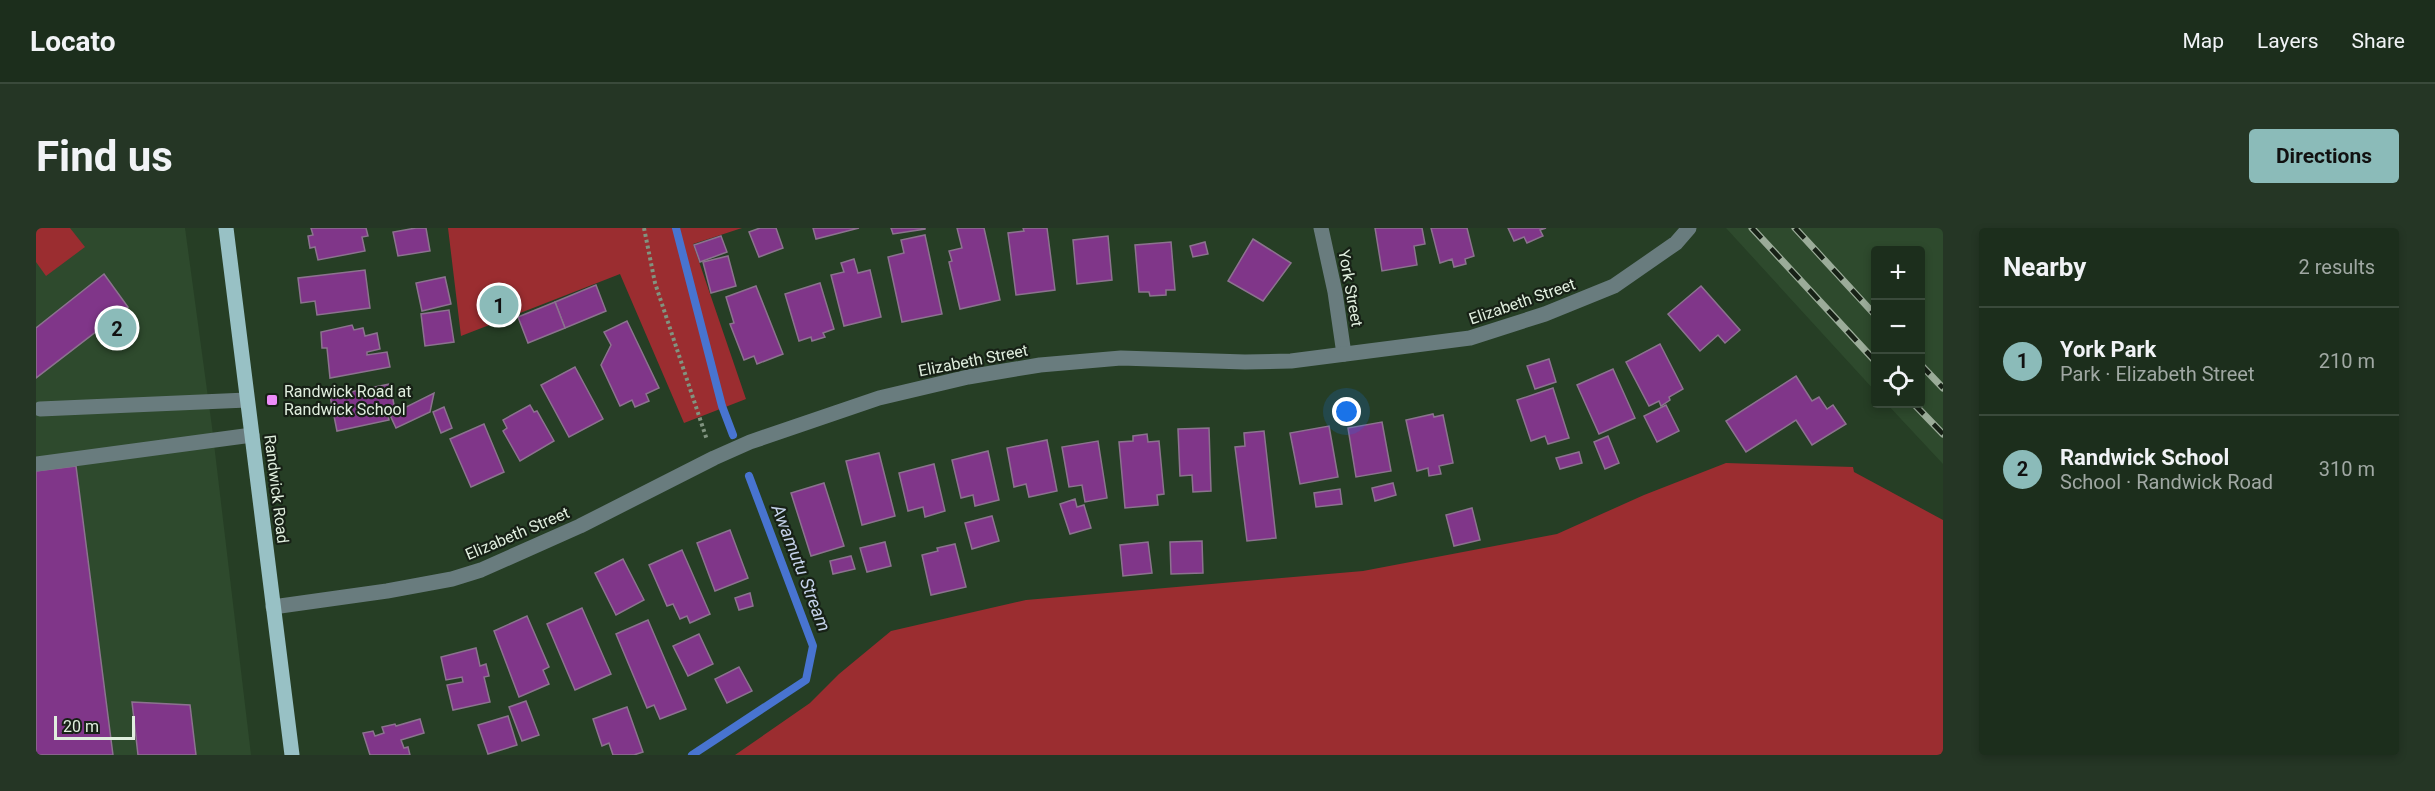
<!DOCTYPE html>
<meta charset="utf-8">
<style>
:root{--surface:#1c2e1c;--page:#253625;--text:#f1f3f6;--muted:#a0a8a3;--line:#3a4a3b;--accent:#8bbbb9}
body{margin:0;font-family:Roboto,sans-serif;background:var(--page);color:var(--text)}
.controls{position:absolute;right:18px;top:18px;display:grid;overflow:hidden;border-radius:6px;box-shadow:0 3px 9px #0003}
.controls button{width:54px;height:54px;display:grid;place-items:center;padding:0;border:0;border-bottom:2px solid var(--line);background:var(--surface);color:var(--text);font:30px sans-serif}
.scale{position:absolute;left:18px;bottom:15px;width:81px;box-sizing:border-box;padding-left:6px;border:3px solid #e0eede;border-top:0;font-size:16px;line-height:21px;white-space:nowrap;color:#e0eede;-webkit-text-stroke:4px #172116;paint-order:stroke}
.you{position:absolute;left:1311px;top:184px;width:21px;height:21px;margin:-15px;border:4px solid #fff;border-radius:50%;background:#1a73e8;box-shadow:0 0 0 9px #1a73e833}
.badge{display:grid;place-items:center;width:39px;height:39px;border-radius:50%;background:var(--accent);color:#111;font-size:20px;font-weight:700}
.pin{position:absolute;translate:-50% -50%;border:3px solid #fff;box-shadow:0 2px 6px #0006}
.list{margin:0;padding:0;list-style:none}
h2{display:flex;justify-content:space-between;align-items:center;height:78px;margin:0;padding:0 24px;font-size:26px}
h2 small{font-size:20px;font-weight:400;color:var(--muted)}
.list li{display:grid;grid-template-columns:39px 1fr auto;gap:18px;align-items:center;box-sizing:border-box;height:108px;padding:0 24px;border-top:2px solid var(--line)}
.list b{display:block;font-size:22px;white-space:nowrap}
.list p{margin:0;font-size:20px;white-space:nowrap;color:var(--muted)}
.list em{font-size:20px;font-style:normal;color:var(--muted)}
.icon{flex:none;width:33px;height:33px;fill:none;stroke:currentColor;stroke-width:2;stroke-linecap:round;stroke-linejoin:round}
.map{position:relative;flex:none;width:1907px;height:527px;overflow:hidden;border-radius:6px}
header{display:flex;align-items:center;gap:36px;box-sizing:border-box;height:84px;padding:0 30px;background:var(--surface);border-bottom:2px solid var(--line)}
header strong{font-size:28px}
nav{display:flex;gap:33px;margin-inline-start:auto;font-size:21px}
.intro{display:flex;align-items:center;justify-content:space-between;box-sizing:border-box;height:144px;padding:0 36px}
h1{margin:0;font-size:42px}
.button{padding:15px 27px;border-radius:6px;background:var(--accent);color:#111;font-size:21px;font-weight:700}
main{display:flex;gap:36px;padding:0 36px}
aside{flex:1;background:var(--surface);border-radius:6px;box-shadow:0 3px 9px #0003}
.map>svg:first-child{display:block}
.built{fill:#2e4a2d}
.green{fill:#9b2d30}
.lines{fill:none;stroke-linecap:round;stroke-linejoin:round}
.stream{stroke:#4874d0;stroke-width:8}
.building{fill:#803689;stroke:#8c738f;stroke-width:1.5}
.path{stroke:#819480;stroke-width:4;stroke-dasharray:3 3;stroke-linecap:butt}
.minor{stroke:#697c7e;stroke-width:15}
.major{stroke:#98c1c5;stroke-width:15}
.rail-casing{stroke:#9bac99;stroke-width:7}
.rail{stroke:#172116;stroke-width:4.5;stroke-dasharray:14;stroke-linecap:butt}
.poi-dot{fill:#ed8cf9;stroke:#172116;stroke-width:2}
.labels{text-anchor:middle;stroke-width:4.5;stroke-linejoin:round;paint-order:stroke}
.street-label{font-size:16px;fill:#e0eede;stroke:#172116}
.poi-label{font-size:16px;fill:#e0eede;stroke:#172116;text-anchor:start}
.water-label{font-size:18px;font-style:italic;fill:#c5d2ea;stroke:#172116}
</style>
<header>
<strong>Locato</strong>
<nav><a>Map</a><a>Layers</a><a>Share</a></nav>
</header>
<div class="intro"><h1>Find us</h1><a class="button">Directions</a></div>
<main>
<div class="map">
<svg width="1907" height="527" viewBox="0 0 1907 527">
<rect width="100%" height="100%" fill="#263e25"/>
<!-- built -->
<g class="built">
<path d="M0 0H149L176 199 215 527H0Z"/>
<path d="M1690 0H1907V236L1851 176H1884V22H1840L1839 163Z"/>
</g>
<!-- green -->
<g class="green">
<path d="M0 0H34L49 19 10 48 0 34Z"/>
<path d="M412 0H706L657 16 710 171 648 195 584 46 425 108Z"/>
<path d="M1690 235 1817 239 1818 244 1907 292V527H699L774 475 803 446 855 403 990 372 1327 343 1521 306 1608 267Z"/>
</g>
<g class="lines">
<!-- stream -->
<g class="stream">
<path d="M640 0 686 178 697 207"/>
<path d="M656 527 770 452 777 418 713 248"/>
</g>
</g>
<!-- building -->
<g class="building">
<path d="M275 0H330L332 8 326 9 329 23 282 32 279 19 274 20 272 8 277 7Z"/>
<path d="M380 0H390L394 23 362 28 357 4Z"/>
<path d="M724 0H740L747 20 723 29 713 4Z"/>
<path d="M777 0H823L780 11Z"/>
<path d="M855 0H889V1L857 6Z"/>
<path d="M921 0H948L964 72 924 81 913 34 916 33 913 23 926 20Z"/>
<path d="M987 0H1011L1019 62 980 67 972 5 988 3Z"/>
<path d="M1339 0H1386L1389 16 1378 18 1381 37 1346 43Z"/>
<path d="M1395 0H1431L1438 28 1429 31 1430 36 1418 39 1416 31 1404 35Z"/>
<path d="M1472 0H1510L1504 2 1507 8 1491 15 1488 9 1478 13Z"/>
<path d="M889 7 906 86 866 94 852 29 868 25 865 12Z"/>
<path d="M685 8 691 24 664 34 658 17Z"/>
<path d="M1072 8 1076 52 1041 56 1037 12Z"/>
<path d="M1217 11 1255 35 1227 73 1192 53Z"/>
<path d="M1135 14 1139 62H1130V67L1114 68 1113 64H1103L1099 17Z"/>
<path d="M1169 14 1172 26 1157 29 1154 18Z"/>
<path d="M692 28 700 58 675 65 667 34Z"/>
<path d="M818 31 822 45 834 42 845 89 808 98 795 47 808 44 805 35Z"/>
<path d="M329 42 334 80 281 87 279 73 265 75 262 50Z"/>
<path d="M68 46 92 79 0 150V100Z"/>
<path d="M409 49 415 76 386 83 380 55Z"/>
<path d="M784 55 798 101 787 105 789 109 776 113 775 109 763 113 749 66Z"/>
<path d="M560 57 570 83 529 100 519 74Z"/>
<path d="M720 58 747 126 721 136 718 128 708 132 694 96 698 95 690 69Z"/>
<path d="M1665 58 1704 102 1689 115 1682 107 1664 123 1632 86Z"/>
<path d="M519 74 529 100 492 115 482 89Z"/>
<path d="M413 82 418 114 389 118 385 86Z"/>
<path d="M591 93 623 160 610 166 613 173 599 179 596 172 584 178 565 137 575 117 568 104Z"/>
<path d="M316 97 318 102 327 100 329 108 341 105 344 121 331 124V127L351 124 354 139 294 150 291 120H286L285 104Z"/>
<path d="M1624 116 1647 161 1633 169 1634 172 1625 178 1623 173 1613 178 1590 134Z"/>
<path d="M1513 131 1520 154 1499 161 1491 138Z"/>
<path d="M539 139 567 191 533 209 505 157Z"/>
<path d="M1577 141 1599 190 1563 206 1541 157Z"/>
<path d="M1760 148 1776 173 1783 169 1791 181 1797 177 1810 196 1776 217 1760 192 1710 224 1690 193Z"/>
<path d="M354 156 359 182 351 184 353 192 301 203 294 168Z"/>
<path d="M1517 160 1533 210 1512 216 1509 208 1495 213 1481 172Z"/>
<path d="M398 165 394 184 360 200 354 187Z"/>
<path d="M494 177 498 184 501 183 518 213 484 233 467 203 471 200 467 192Z"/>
<path d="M1630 177 1643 203 1621 214 1608 188Z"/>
<path d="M408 179 416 200 405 205 397 184Z"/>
<path d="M1397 186 1398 189 1407 187 1417 235 1403 238 1405 246 1393 248 1392 240 1381 243 1370 192Z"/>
<path d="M1346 194 1355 243 1320 249 1312 200Z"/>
<path d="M448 196 468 244 435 259 414 211Z"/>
<path d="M1293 198 1302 249 1264 256 1254 205Z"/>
<path d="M1173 200 1175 263 1157 264 1156 247 1144 248 1142 201Z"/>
<path d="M1228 203 1240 310 1211 313 1199 219 1209 218 1208 205Z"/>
<path d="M1111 206 1112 214 1123 213 1128 266 1121 267 1122 277 1089 280 1083 214 1097 213V208Z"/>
<path d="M1572 208 1583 235 1569 241 1558 214Z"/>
<path d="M1011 212 1021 263 993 269 990 256 978 259 971 220Z"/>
<path d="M1062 213 1071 270 1049 274 1046 257 1033 259 1026 219Z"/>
<path d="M952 223 963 272 939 278 937 267 925 270 916 232Z"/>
<path d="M1543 224 1546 235 1524 241 1520 230Z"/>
<path d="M843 225 859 288 826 297 810 233Z"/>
<path d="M898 236 909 283 889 289 887 279 872 283 863 245Z"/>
<path d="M40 238 77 527H0V243Z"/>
<path d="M788 255 808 318 775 328 755 265Z"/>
<path d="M1357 255 1360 267 1339 273 1336 260Z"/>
<path d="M1304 261 1306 276 1280 279 1278 265Z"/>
<path d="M1039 271 1041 279 1048 277 1055 300 1034 306 1024 276Z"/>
<path d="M1436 280 1444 312 1418 318 1410 287Z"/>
<path d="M956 288 963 313 936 321 929 295Z"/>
<path d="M694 302 712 350 679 363 661 315Z"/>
<path d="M1166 313 1167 345 1135 346 1134 314Z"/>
<path d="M849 314 855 338 831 344 824 320Z"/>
<path d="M1112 314 1116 345 1087 348 1084 317Z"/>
<path d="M919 316 930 359 895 367 886 327 902 323 901 320Z"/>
<path d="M646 322 674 386 654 395 651 388 644 391 637 376 631 378 613 337Z"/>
<path d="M815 328 819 341 797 346 794 333Z"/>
<path d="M587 331 608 372 580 387 559 345Z"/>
<path d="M714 365 717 378 703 382 699 370Z"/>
<path d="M546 380 575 446 539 462 511 396Z"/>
<path d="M491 388 513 439 507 442 513 456 483 469 458 403Z"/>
<path d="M612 392 650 481 624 491 618 477 611 480 580 406Z"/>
<path d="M663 406 677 436 652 448 637 418Z"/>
<path d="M440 420 444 438 450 436 453 448 448 449 454 474 417 482 411 457 427 454 426 449 410 452 405 429Z"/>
<path d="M703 439 716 463 691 475 679 451Z"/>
<path d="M490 473 503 507 486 513 473 479Z"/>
<path d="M96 474 154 477 160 527H102Z"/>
<path d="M591 479 607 524 598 527H577L573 515 566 518 557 491Z"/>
<path d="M472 488 481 517 452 526 442 497Z"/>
<path d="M384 491 388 505 365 512 368 520 372 519 374 527H334L327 505 337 503 339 508 348 505 346 499 359 496 360 498Z"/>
</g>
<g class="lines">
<!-- path -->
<path class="path" d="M608 0 619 55 671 212"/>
<!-- minor -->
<g class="minor">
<path d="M1285 0 1299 64 1308 126"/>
<path d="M4 181 211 172"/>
<path d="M0 236 216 207"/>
<path d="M237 379 351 363 416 351 445 342 544 298 678 230 714 214 843 170 932 149 1004 137 1085 130 1209 134 1255 133 1434 110 1509 86 1578 58 1640 15 1653 0"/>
</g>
<!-- major -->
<path class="major" d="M190 0 256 527"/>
<defs>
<g id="rail">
<path d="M1716 0 1840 134"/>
<path d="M1759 0 1840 88"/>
<path d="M1884 136 1907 160"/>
<path d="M1878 176 1907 206"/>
</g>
</defs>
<!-- rail casing -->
<use href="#rail" class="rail-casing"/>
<!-- rail -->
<use href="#rail" class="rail"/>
</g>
<!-- markers -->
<rect class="poi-dot" x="230" y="166" width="12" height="12" rx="3"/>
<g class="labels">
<!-- street labels -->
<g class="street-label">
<text transform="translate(1315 60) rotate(80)" y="6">York Street</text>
<text transform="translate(1486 73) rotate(-19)" y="6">Elizabeth Street</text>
<text transform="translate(937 132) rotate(-11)" y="6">Elizabeth Street</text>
<text transform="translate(241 261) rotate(83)" y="6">Randwick Road</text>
<text transform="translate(481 305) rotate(-23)" y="6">Elizabeth Street</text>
</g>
<!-- poi labels -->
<g class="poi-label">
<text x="248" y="169">Randwick Road at<tspan x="248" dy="18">Randwick School</tspan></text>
</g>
<!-- water labels -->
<g class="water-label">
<text transform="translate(765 340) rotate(69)" y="6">Awamutu Stream</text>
</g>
</g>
</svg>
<div class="controls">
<button>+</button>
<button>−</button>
<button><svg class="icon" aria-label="locate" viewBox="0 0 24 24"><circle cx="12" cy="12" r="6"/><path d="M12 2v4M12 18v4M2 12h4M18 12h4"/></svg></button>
</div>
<div class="scale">20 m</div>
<div class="you"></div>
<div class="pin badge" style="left:463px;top:77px">1</div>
<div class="pin badge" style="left:81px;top:100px">2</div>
</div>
<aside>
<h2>Nearby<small>2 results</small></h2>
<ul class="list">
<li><span class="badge">1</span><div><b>York Park</b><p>Park · Elizabeth Street</p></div><em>210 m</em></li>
<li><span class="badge">2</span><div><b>Randwick School</b><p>School · Randwick Road</p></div><em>310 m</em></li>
</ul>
</aside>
</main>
